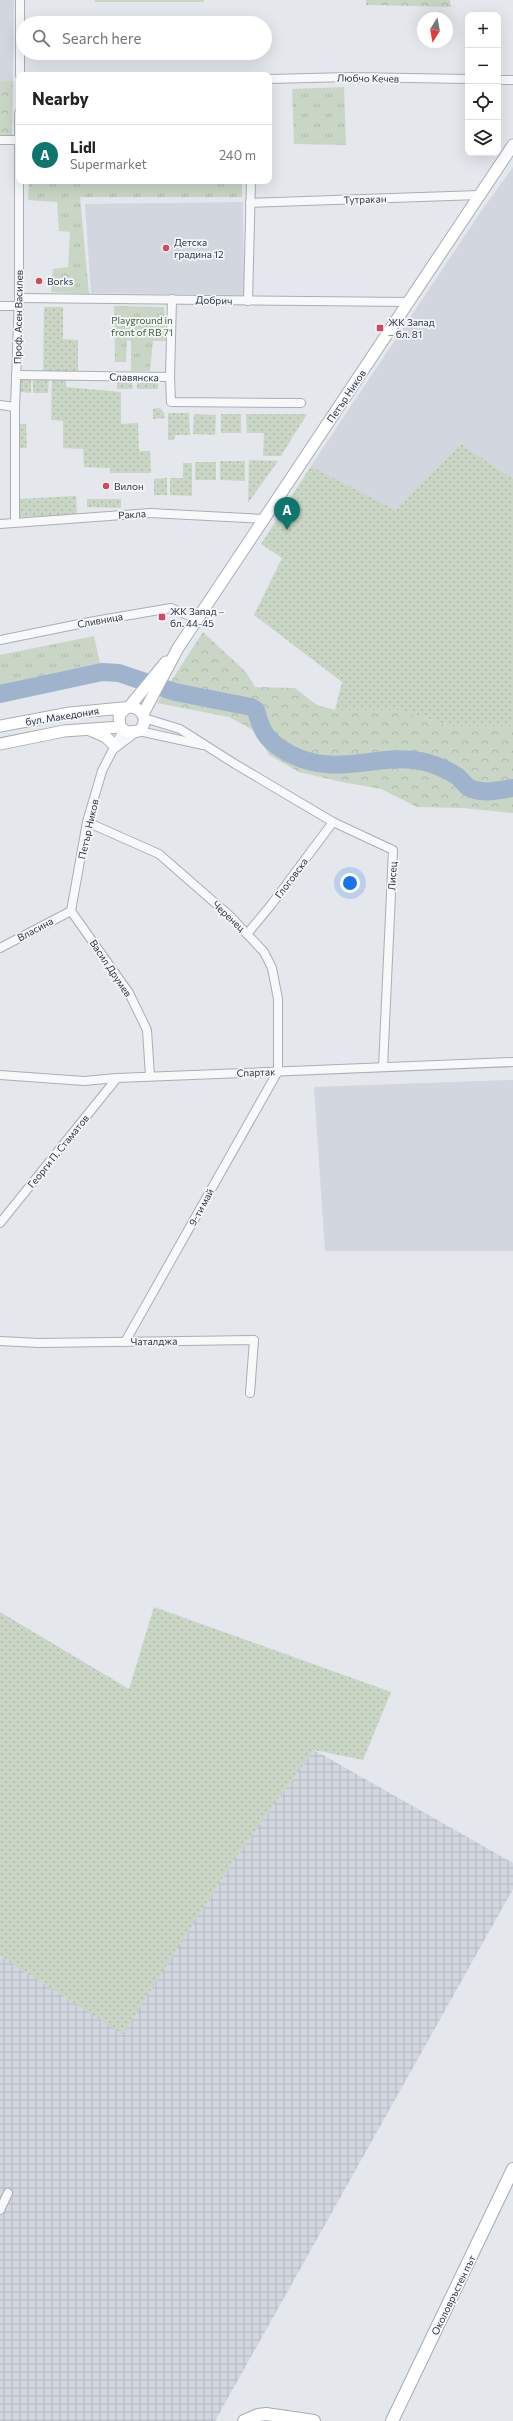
<!DOCTYPE html>
<meta charset="utf-8">
<style>
:root{--surface:#fff;--page:#f2f2f2;--text:#222;--muted:#767676;--line:#e0e0e0;--accent:#0f766e}
body{margin:0;font-family:Commissioner,sans-serif;background:var(--page);color:var(--text)}
.controls{position:absolute;right:12px;top:12px;display:grid;overflow:hidden;border-radius:8px;box-shadow:0 4px 16px #0002}
.controls button{width:36px;height:36px;display:grid;place-items:center;padding:0;border:0;border-bottom:1px solid var(--line);background:var(--surface);color:var(--text);font:20px sans-serif}
.compass{position:absolute;left:417px;top:12px;width:36px;height:36px;border-radius:50%;background:var(--surface);box-shadow:0 4px 16px #0002;rotate:191deg}
.you{position:absolute;left:350px;top:883px;width:14px;height:14px;margin:-10px;border:3px solid #fff;border-radius:50%;background:#1a73e8;box-shadow:0 0 0 6px #1a73e833}
.badge{display:grid;place-items:center;width:26px;height:26px;border-radius:50%;background:var(--accent);color:#fff;font-size:13px;font-weight:700}
.pin{position:absolute;translate:-50% -33px;filter:drop-shadow(0 1px 2px #0008)}
.pin::after{content:'';position:absolute;top:21px;width:14px;height:12px;background:inherit;clip-path:polygon(0 0,100% 0,50% 100%)}
.list{margin:0;padding:0;list-style:none}
h2{display:flex;justify-content:space-between;align-items:center;height:52px;margin:0;padding:0 16px;font-size:17px}
h2 small{font-size:13px;font-weight:400;color:var(--muted)}
.list li{display:grid;grid-template-columns:26px 1fr auto;gap:12px;align-items:center;box-sizing:border-box;height:60px;padding:0 16px;border-top:1px solid var(--line)}
.list b{display:block;font-size:15px;white-space:nowrap}
.list p{margin:0;font-size:13px;white-space:nowrap;color:var(--muted)}
.list em{font-size:13px;font-style:normal;color:var(--muted)}
.icon{flex:none;width:22px;height:22px;fill:none;stroke:currentColor;stroke-width:2;stroke-linecap:round;stroke-linejoin:round}
.map{position:relative;flex:none;width:513px;height:2421px;overflow:hidden}
.search{position:absolute;background:var(--surface);box-shadow:0 4px 16px #0002;left:16px;top:16px;width:256px;height:44px;display:flex;align-items:center;gap:10px;box-sizing:border-box;padding:0 14px;border-radius:22px;color:var(--muted);font-size:15px}
.panel{position:absolute;background:var(--surface);box-shadow:0 4px 16px #0002;left:16px;top:72px;width:256px;height:112px;border-radius:8px}
.map>svg:first-child{display:block}
.built{fill:#d2d6de}
.industrial{fill:url(#industrial-grid)}
.grass{fill:url(#grass-dots)}
.forest{fill:url(#forest-crowns)}
.park{fill:url(#park-tufts)}
.pitch{fill:#c9d6c5}
.lines{fill:none;stroke-linecap:round;stroke-linejoin:round}
.river{stroke:#9fb4cc;stroke-width:18}
.street-casing{stroke:#a9aeb7;stroke-width:10}
.secondary-casing{stroke:#a9aeb7;stroke-width:13}
.primary-casing{stroke:#a3abb8;stroke-width:14}
.street{stroke:#f7f8fa;stroke-width:8}
.secondary{stroke:#fff;stroke-width:11}
.primary{stroke:#fff;stroke-width:12}
.poi-dot{fill:#d1495b;stroke:#f4f6f9;stroke-width:1.5}
.labels{text-anchor:middle;stroke-width:3.5;stroke-linejoin:round;paint-order:stroke}
.street-label{font-size:10px;fill:#2b3445;stroke:#f4f6f9}
.poi-label{font-size:10px;fill:#2b3445;stroke:#f4f6f9;text-anchor:start}
.park-label{font-size:10px;fill:#3f6138;stroke:#f4f6f9}
</style>
<div class="map">
<svg width="513" height="2421" viewBox="0 0 513 2421">
<defs>
<pattern id="industrial-grid" width="8" height="8" patternUnits="userSpaceOnUse"><rect width="8" height="8" fill="#d2d6de"/><path d="M0 4h8M4 0v8" fill="none" stroke="#b4b8c0"/></pattern>
<pattern id="grass-dots" width="8" height="8" patternUnits="userSpaceOnUse"><rect width="8" height="8" fill="#c9d6c5"/><path d="M2 2h.1M6 6h.1" fill="none" stroke="#adb8ab" stroke-width="1.8" stroke-linecap="round"/></pattern>
<pattern id="forest-crowns" width="20" height="18" patternUnits="userSpaceOnUse"><rect width="20" height="18" fill="#c9d6c5"/><path d="M2 6a3 3 0 1 1 6 0M12 15a3 3 0 1 1 6 0" fill="none" stroke="#adb8ab"/></pattern>
<pattern id="park-tufts" width="24" height="20" patternUnits="userSpaceOnUse"><rect width="24" height="20" fill="#c9d6c5"/><path d="M3 7l-1-3M5 7V3M7 7l1-3M15 17l-1-3M17 17v-4M19 17l1-3" fill="none" stroke="#adb8ab"/></pattern>
</defs>
<rect width="100%" height="100%" fill="#e4e7ec"/>
<!-- built -->
<g class="built">
<path d="M0 0H14L12 135H0Z"/>
<path d="M513 167V479L461 444 396 510 311 466 482 210Z"/>
<path d="M243 202 244 295 91 293 85 204Z"/>
<path d="M513 1080V1251H325L314 1087Z"/>
</g>
<!-- industrial -->
<path class="industrial" d="M314 1750 513 1863V1889L215 2421H0V1956L123 2033 236 1857Z"/>
<!-- grass -->
<g class="grass">
<path d="M44 307H63V339L78 340V373H43Z"/>
<path d="M20 376H31V393L20 392Z"/>
<path d="M33 376 49 377 48 393H33Z"/>
<path d="M52 377 66 378V387L121 392V424L138 423 139 451H150L151 473H110V468L84 467 83 449 63 448V421L51 420Z"/>
<rect x="137" y="379" width="21" height="10"/>
<path d="M132 380 133 389H117V381Z"/>
<path d="M160 408 164 413 165 418 153 419V409Z"/>
<path d="M168 413H189L190 435H175L174 440H168Z"/>
<path d="M194 414 216 415 215 435 193 434Z"/>
<rect x="221" y="414" width="20" height="19"/>
<path d="M246 414H307L281 456H263L264 433H247Z"/>
<path d="M19 424H26L27 448H19Z"/>
<path d="M461 444 513 479V726H449L398 710H335L342 682 254 615 282 558 261 544 311 466 396 510Z"/>
<path d="M249 460 278 461 248 503Z"/>
<path d="M220 461H245V481L220 480Z"/>
<rect x="195" y="462" width="21" height="18"/>
<path d="M183 463H192V496L170 495V478H183Z"/>
<path d="M167 478V495H154V479Z"/>
<path d="M76 496 77 515 19 517 18 499Z"/>
<path d="M87 499H121V508L87 507Z"/>
<path d="M154 1607 391 1692 363 1760 314 1750 236 1857 123 2034 0 1956V1612L129 1689Z"/>
</g>
<!-- forest -->
<g class="forest">
<path d="M366 0H450L451 7 366 5Z"/>
<path d="M0 81H13L12 135H0Z"/>
<path d="M203 632 246 672 255 687 295 688 317 705 335 710H398L449 726H513V813L463 808 417 807 381 789 342 782 299 772 269 755 257 732 229 717 157 703Z"/>
</g>
<!-- park -->
<g class="park">
<path d="M344 87 346 145 294 144 292 89Z"/>
<path d="M29 181H242V197H80L89 294 51 292 53 269 68 267 70 232 59 231 57 202 28 200Z"/>
<path d="M114 306 164 307 166 341H153L150 371H131V341L127 340 126 362H115Z"/>
<path d="M94 636 102 672 0 694V655Z"/>
</g>
<!-- pitch -->
<g class="pitch">
<rect x="95" y="0" width="109" height="2"/>
<rect x="86" y="181" width="114" height="6"/>
</g>
<g class="lines">
<!-- river -->
<path class="river" d="M0 694 102 672 119 673 175 692 251 707 256 710C262 734 268 742 290 754 338 778 374 753 421 761 434 764 446 769 457 776 461 779 464 784 468 787 481 795 499 790 513 788"/>
<defs>
<g id="street">
<path d="M20 75V0"/>
<path d="M269 79 349 77 468 79"/>
<path d="M498 80H513"/>
<path d="M0 140H18"/>
<path d="M250 203 479 195"/>
<path d="M19 298 409 302"/>
<path d="M248 301 251 181"/>
<path d="M0 306H19"/>
<path d="M16 375 170 377 171 402 301 403"/>
<path d="M170 377 172 299"/>
<path d="M0 405 15 407"/>
<path d="M15 521V407L19 298V113"/>
<path d="M0 524 150 513 264 519"/>
<path d="M0 640 89 622 171 608 197 619"/>
<path d="M144 718 180 729 235 764 333 822 393 850 383 1067"/>
<path d="M139 731 203 745"/>
<path d="M115 748 135 733"/>
<path d="M87 822 159 854 230 916 264 952 272 968 278 999V1071L125 1342"/>
<path d="M71 911 87 822 102 771 123 730"/>
<path d="M71 911 129 993 147 1030 150 1076"/>
<path d="M247 934 271 905 333 822"/>
<path d="M0 948 71 911"/>
<path d="M0 1075 84 1081 117 1078 513 1062"/>
<path d="M0 1223 117 1078"/>
<path d="M0 1341 39 1343 254 1340 250 1393"/>
<path d="M0 2210 8 2193"/>
</g>
<g id="secondary">
<path d="M129 707 166 662"/>
<path d="M143 714 178 648 513 145"/>
<path d="M0 726 70 713 133 707C145 711 148 723 139 731L127 732 120 727 119 715 125 709"/>
<path d="M90 730 106 737 115 746"/>
<path d="M0 744 64 731 120 727"/>
</g>
<g id="primary">
<path d="M244 2421 258 2415 266 2414 314 2421"/>
<path d="M392 2421 513 2169"/>
</g>
</defs>
<!-- street casing -->
<use href="#street" class="street-casing"/>
<!-- secondary casing -->
<use href="#secondary" class="secondary-casing"/>
<!-- primary casing -->
<use href="#primary" class="primary-casing"/>
<!-- street -->
<use href="#street" class="street"/>
<!-- secondary -->
<use href="#secondary" class="secondary"/>
<!-- primary -->
<use href="#primary" class="primary"/>
</g>
<!-- markers -->
<g class="poi-dot">
<circle cx="166" cy="248" r="4"/>
<circle cx="39" cy="281" r="4"/>
<rect x="376" y="324" width="8" height="8" rx="2"/>
<circle cx="106" cy="486" r="4"/>
<rect x="158" y="613" width="8" height="8" rx="2"/>
</g>
<g class="labels">
<!-- street labels -->
<g class="street-label">
<text transform="translate(368 78) rotate(1)" y="4">Любчо Кечев</text>
<text transform="translate(365 199) rotate(-2)" y="4">Тутракан</text>
<text transform="translate(214 300) rotate(2)" y="4">Добрич</text>
<text transform="translate(18 317) rotate(-89)" y="4">Проф. Асен Василев</text>
<text transform="translate(134 377) rotate(1)" y="4">Славянска</text>
<text transform="translate(346 396) rotate(-56)" y="4">Петър Ников</text>
<text transform="translate(132 514) rotate(-4)" y="4">Ракла</text>
<text transform="translate(100 620) rotate(-10)" y="4">Сливница</text>
<text transform="translate(62 716) rotate(-9)" y="4">бул. Македония</text>
<text transform="translate(88 829) rotate(-77)" y="4">Петър Ников</text>
<text transform="translate(392 876) rotate(-87)" y="4">Лисец</text>
<text transform="translate(291 878) rotate(-53)" y="4">Глоговска</text>
<text transform="translate(229 916) rotate(43)" y="4">Черенец</text>
<text transform="translate(35 929) rotate(-28)" y="4">Власина</text>
<text transform="translate(111 968) rotate(56)" y="4">Васил Друмев</text>
<text transform="translate(256 1072) rotate(-2)" y="4">Спартак</text>
<text transform="translate(58 1151) rotate(-51)" y="4">Георги П. Стаматов</text>
<text transform="translate(201 1207) rotate(-61)" y="4">9-ти май</text>
<text transform="translate(154 1341) rotate(-1)" y="4">Чаталджа</text>
<text transform="translate(453 2295) rotate(-64)" y="4">Околовръстен път</text>
</g>
<!-- poi labels -->
<g class="poi-label">
<text x="174" y="246">Детска<tspan x="174" dy="12">градина 12</tspan></text>
<text x="47" y="285">Borks</text>
<text x="388" y="326">ЖК Запад<tspan x="388" dy="12">– бл. 81</tspan></text>
<text x="114" y="490">Вилон</text>
<text x="170" y="615">ЖК Запад –<tspan x="170" dy="12">бл. 44-45</tspan></text>
</g>
<!-- park labels -->
<g class="park-label">
<text x="142" y="324">Playground in<tspan x="142" dy="12">front of RB 71</tspan></text>
</g>
</g>
</svg>
<div class="controls">
<button>+</button>
<button>−</button>
<button><svg class="icon" aria-label="locate" viewBox="0 0 24 24"><circle cx="12" cy="12" r="6"/><path d="M12 2v4M12 18v4M2 12h4M18 12h4"/></svg></button>
<button><svg class="icon" aria-label="layers" viewBox="0 0 24 24"><path d="M12 4l9 5-9 5-9-5zM3 14l9 5 9-5"/></svg></button>
</div>
<svg class="compass" viewBox="-18 -18 36 36"><path d="M0-13l5 13h-10z" fill="#e53935"/><path d="M0 13l5-13h-10z" fill="#767676"/></svg>
<div class="you"></div>
<div class="pin badge" style="left:287px;top:530px">A</div>
<div class="search"><svg class="icon" aria-label="search" viewBox="0 0 24 24"><circle cx="10" cy="10" r="6"/><path d="M15 15l6 6"/></svg>Search here</div>
<section class="panel">
<h2>Nearby<small></small></h2>
<ul class="list">
<li><span class="badge">A</span><div><b>Lidl</b><p>Supermarket</p></div><em>240 m</em></li>
</ul>
</section>
</div>
